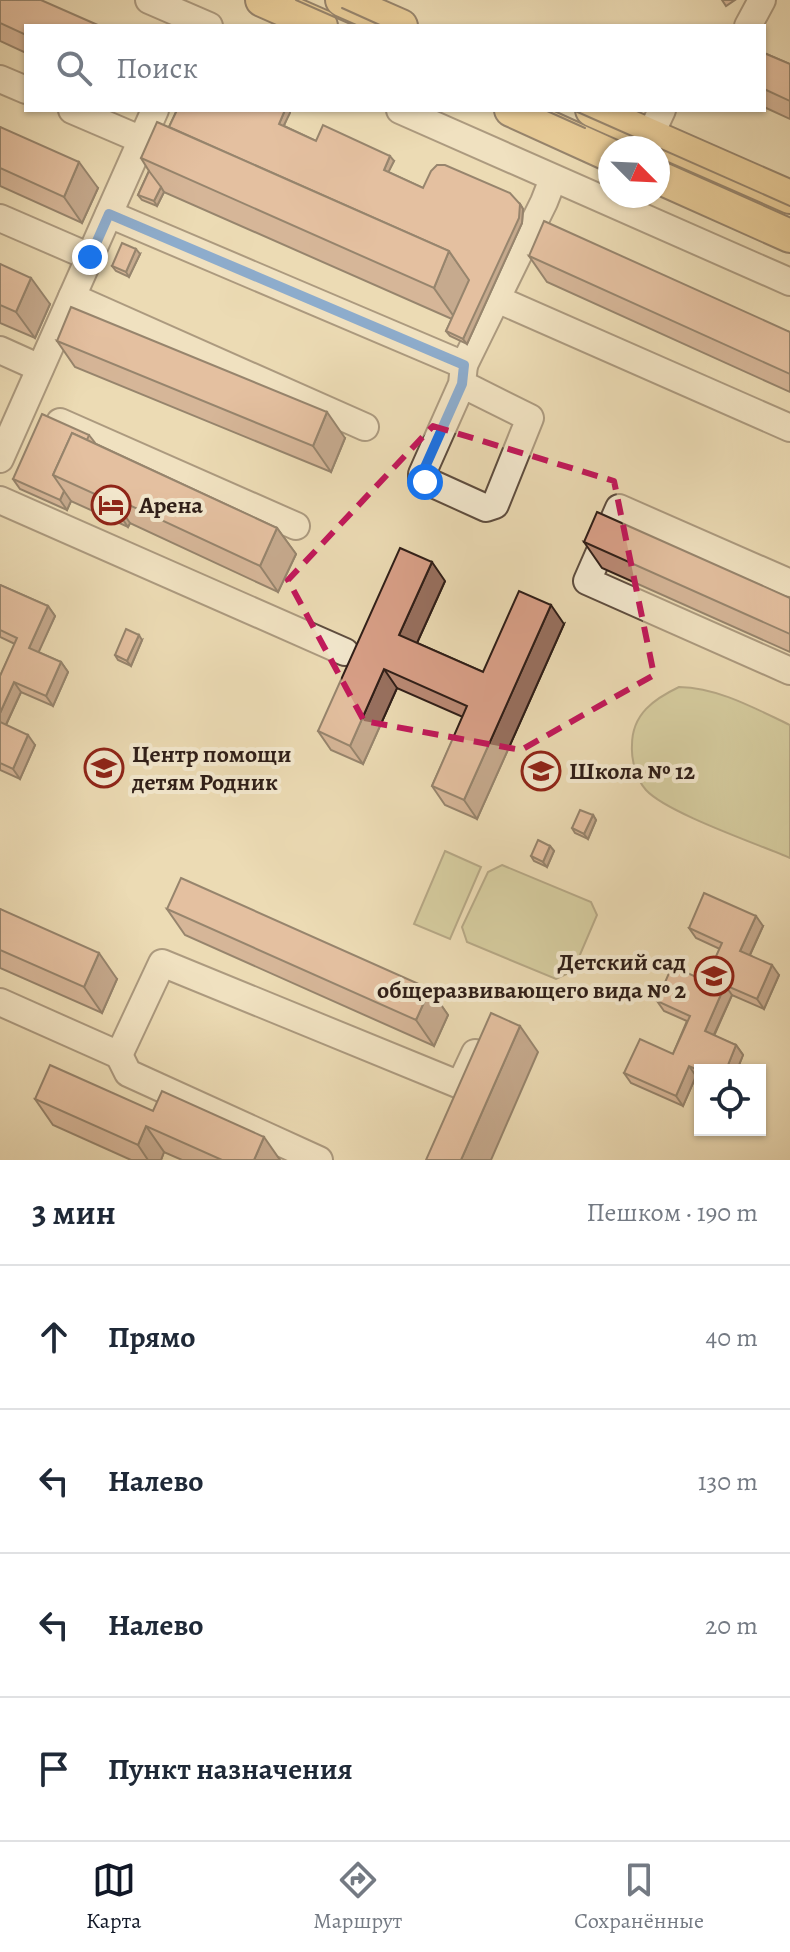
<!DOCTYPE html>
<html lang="ru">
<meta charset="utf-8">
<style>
:root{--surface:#fff;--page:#f2f2f3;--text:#1f2937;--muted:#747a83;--line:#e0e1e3;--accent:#111827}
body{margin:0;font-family:Alegreya,serif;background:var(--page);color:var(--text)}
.controls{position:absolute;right:24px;bottom:24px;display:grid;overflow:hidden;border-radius:0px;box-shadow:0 2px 6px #0004}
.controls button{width:72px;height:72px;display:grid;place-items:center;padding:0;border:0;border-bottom:2px solid var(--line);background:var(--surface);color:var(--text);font:40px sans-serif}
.compass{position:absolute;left:598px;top:136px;width:72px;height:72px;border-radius:50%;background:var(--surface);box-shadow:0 2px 6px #0004;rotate:114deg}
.stop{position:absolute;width:24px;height:24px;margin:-18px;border:6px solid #1a73e8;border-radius:50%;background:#fff}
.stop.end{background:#1a73e8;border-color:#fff;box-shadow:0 2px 8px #0008}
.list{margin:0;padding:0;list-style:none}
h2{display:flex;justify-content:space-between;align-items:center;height:104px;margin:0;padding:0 32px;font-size:34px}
h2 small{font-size:26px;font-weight:400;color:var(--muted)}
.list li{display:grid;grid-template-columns:52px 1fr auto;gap:24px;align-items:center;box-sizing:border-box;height:144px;padding:0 32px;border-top:2px solid var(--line)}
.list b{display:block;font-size:30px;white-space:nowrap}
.list em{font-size:26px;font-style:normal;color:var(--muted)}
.icon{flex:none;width:44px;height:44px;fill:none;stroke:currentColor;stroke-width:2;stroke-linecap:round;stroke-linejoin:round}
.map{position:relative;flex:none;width:790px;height:1160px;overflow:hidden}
.search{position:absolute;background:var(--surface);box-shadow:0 2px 6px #0004;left:24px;right:24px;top:24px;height:88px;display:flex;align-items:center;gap:20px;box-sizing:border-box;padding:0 28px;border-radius:0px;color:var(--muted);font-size:30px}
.sheet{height:680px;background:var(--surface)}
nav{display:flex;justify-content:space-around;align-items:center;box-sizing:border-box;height:112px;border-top:2px solid var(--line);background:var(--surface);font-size:22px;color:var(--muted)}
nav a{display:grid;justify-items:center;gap:4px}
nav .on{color:var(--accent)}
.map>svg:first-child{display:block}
.green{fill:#bdbe89;stroke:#766e50;stroke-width:2}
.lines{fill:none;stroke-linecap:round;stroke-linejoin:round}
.minor-casing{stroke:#5e4d3f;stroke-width:30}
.major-casing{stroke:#2f1e18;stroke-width:36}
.minor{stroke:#f3e8ce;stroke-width:26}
.major{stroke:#e6be7a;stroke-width:32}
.tram{stroke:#2f1e18;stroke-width:2}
.wall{fill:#bb8a75;stroke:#2f1e18;stroke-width:2}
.shaded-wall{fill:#98705f;stroke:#2f1e18;stroke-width:2}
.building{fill:#d9a088;stroke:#2f1e18;stroke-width:2}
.route{stroke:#1a73e8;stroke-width:10}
.marked{fill:none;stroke:#c2185b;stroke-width:6;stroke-dasharray:16 10;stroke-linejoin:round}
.labels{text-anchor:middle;stroke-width:8;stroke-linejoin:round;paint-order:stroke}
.poi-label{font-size:24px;font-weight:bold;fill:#2f1e18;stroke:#f3e8ce;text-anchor:start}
</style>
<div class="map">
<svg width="790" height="1160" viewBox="0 0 790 1160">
<rect width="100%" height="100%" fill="#ecdbb4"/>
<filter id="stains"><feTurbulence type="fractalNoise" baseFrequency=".0025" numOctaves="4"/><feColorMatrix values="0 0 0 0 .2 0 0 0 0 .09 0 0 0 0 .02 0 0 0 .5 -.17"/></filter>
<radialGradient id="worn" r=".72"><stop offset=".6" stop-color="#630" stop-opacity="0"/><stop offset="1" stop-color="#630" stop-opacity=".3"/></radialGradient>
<!-- green -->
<g class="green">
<path d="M679 687C719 688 754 708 790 725V858C758 844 667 813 646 790 636 779 631 759 632 745 632 714 654 699 679 687Z"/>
<path d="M445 851 481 867 450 939 414 924Z"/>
<path d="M502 865 591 902 597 915 573 971 556 979 467 942 462 927 488 872Z"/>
</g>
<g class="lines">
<defs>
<g id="minor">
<path d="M149 0 209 26"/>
<path d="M748 26 762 0"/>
<path d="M0 79 26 90"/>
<path d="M72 110 142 140"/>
<path d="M400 110 790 282"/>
<path d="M650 136 662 110"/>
<path d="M109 214 464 365 544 202 553 179"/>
<path d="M0 218 90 257"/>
<path d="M72 297 365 427"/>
<path d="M497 299 790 428"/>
<path d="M0 350 40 368"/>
<path d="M462 384 530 418 495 505 486 508 422 479V474L462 384 464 365"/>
<path d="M60 422 296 526"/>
<path d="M0 459 155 110"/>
<path d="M0 500 345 652"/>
<path d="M790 583 619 508 587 581 790 671"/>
<path d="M0 1002 119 1055 162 963 460 1085 475 1053"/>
<path d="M119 1055 128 1073 319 1160"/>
</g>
<g id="major">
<path d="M262 0 321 26"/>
<path d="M342 0 401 26"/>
<path d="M511 110 610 155"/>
<path d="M592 110 790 197"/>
<path d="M658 177 790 236"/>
</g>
</defs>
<!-- minor casing -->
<use href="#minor" class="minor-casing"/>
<!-- major casing -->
<use href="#major" class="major-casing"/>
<!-- minor -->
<use href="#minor" class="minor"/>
<!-- major -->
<use href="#major" class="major"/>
<!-- tram -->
<g class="tram">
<path d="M296 0 355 26"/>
<path d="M342 8 382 26"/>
<path d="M545 110 585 128"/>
<path d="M573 110 790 206"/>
</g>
</g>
<!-- wall -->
<g class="wall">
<path d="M0 0 26 26V53L0 41Z"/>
<path d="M722 0H735L726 6Z"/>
<path d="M764 53 790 64V119L764 107Z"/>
<path d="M177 110H290L284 126 316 141 394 161 388 172 423 188 520 204 523 209 522 223 467 344 450 336 446 331 452 319 164 192 157 206 142 200 138 195 149 171 141 158 169 127Z"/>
<path d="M0 127 98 188 82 223 0 186Z"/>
<path d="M140 254 129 277 116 271 112 266Z"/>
<path d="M529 256 790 332V392L547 282Z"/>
<path d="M0 264 50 304 35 338 0 323Z"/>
<path d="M57 341 345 438 331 472 75 367Z"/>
<path d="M89 435 96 444 277 528 296 554 278 592 130 523 128 527 71 501 67 510 20 489 13 479Z"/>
<path d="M584 542 790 598V652L602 568Z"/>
<path d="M445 581 417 643 483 672 564 624 477 819 445 805 432 786 463 717 397 688 363 764 331 750 318 731Z"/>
<path d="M0 585 48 606 55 616 38 652 61 662 68 672 53 706 21 692 6 725 35 745 20 779 0 770V676L15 644 0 637Z"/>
<path d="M142 640 131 666 118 660 115 655Z"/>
<path d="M593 815 596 820 588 839 575 833 572 828Z"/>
<path d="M550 846 554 851 547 867 534 861 531 856Z"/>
<path d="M0 909 117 979 102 1013 0 968Z"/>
<path d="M167 909 430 989 448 1015 434 1046 185 935Z"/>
<path d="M763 926 750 955 779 975 764 1009 732 995 714 1036 736 1045 743 1055 737 1070H700V1078L696 1076 683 1106 631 1083 624 1073 673 1054 687 1021 664 1011 657 1001 705 981 720 949 696 938 689 928Z"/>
<path d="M35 1099 153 1111 280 1160H182L164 1152 161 1160H131L53 1125Z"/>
</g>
<!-- shaded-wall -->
<g class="shaded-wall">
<path d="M285 110H290V113L282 129 279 124Z"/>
<path d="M390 156 394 161 387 175 384 170Z"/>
<path d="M79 162 98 188 82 223 64 197Z"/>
<path d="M161 187 164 192 157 206 154 201Z"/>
<path d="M520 204 523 209 522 223 467 344 463 339Z"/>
<path d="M136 249 140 254 129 277 126 272Z"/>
<path d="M449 251 473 285 457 321 434 288Z"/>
<path d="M31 278 50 304 35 338 16 312Z"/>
<path d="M327 412 345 438 331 472 313 446Z"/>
<path d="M64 491 71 501 67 510 60 500Z"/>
<path d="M112 497 130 523 128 527 110 501Z"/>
<path d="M277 528 296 554 278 592 260 566Z"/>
<path d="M432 562 445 581 412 654 399 635Z"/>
<path d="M551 605 564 624 477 819 464 800Z"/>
<path d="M48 606 55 616 36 658 29 648Z"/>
<path d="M139 635 142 640 131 666 127 661Z"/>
<path d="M61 662 68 672 53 706 46 696Z"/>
<path d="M384 669 397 688 363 764 350 746Z"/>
<path d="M14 682 21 692 3 731 0 726V713Z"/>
<path d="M28 735 35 745 20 779 13 769Z"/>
<path d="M593 815 596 820 588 839 584 834Z"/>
<path d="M550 846 554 851 547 867 543 862Z"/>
<path d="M756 916 763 926 747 961 740 951Z"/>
<path d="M99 953 117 979 102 1013 84 987Z"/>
<path d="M772 965 779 975 764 1009 757 999Z"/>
<path d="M725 985 732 995 711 1041 705 1031Z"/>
<path d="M430 989 448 1015 434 1046 416 1020Z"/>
<path d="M520 1026 538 1052 491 1160H461Z"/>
<path d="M736 1045 743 1055 737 1070H726Z"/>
<path d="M689 1066 696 1076 683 1106 676 1096Z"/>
<path d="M146 1126 164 1152 161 1160H148L138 1145Z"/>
<path d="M264 1137 280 1160H254Z"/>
</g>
<!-- building -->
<g class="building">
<path d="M0 0H41L100 26H26V35L0 23Z"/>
<path d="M764 53 790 64V101L764 89Z"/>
<path d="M177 110H285L279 124 316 141 323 125 390 156 384 170 423 188 431 171 437 165H445L510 193 520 204 519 218 463 339 446 331 469 280 449 251 169 127Z"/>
<path d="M157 122 449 251 434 288 141 158Z"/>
<path d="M0 127 79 162 64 197 0 168Z"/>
<path d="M149 171 161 187 154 201 138 195Z"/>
<path d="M544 221 790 332V374L529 256Z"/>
<path d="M122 243 136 249 126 272 112 266Z"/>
<path d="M0 264 31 278 16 312 0 305Z"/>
<path d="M71 307 327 412 313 446 57 341Z"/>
<path d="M42 414 89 435 87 440 72 433 53 475 64 491 60 500 13 479Z"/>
<path d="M72 433 277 528 260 566 112 497 110 501 53 475Z"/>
<path d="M597 512 790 598V634L584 542Z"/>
<path d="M400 548 432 562 399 635 483 672 519 591 551 605 464 800 432 786 467 706 384 669 350 746 318 731Z"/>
<path d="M0 585 48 606 29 648 61 662 46 696 14 682 0 713V676L17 638 0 630Z"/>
<path d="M126 629 139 635 127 661 115 655Z"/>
<path d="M0 722 28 735 13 769 0 763Z"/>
<path d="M580 810 593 815 584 834 572 828Z"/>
<path d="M538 840 550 846 543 862 531 856Z"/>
<path d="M181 878 430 989 416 1020 167 909Z"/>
<path d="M704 893 756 916 740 951 772 965 757 999 725 985 705 1031 736 1045 726 1070 700 1071 689 1066 676 1096 624 1073 640 1039 673 1054 690 1016 657 1001 672 966 705 981 722 943 689 928Z"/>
<path d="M0 909 99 953 84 987 0 950Z"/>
<path d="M491 1013 520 1026 461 1160H426Z"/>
<path d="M50 1065 153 1111 162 1091 264 1137 254 1160H222L146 1126 138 1145 35 1099Z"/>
</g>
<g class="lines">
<!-- route -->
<path class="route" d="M90 257 109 214 464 365 462 384 422 474 425 482"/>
</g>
<!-- marked area -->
<path d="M0 0H790V1160H0ZM433 426 614 481 654 675 521 750 364 721 288 580Z" fill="#ecdbb4" fill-opacity=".55" fill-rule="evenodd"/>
<path class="marked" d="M433 426 614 481 654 675 521 750 364 721 288 580Z"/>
<!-- icons -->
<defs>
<symbol id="hotel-ring" viewBox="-11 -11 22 22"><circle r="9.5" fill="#f3e8ce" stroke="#8f2418" stroke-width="1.5"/><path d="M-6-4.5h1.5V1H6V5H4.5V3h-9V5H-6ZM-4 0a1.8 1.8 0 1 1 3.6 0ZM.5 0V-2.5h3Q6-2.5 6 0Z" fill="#8f2418"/></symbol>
<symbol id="school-ring" viewBox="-11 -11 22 22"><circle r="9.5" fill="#f3e8ce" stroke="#8f2418" stroke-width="1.5"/><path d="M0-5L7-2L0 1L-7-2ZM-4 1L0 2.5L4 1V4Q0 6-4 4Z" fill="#8f2418"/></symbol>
</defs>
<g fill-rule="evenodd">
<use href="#hotel-ring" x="89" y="483" width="44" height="44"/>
<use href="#school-ring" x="82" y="746" width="44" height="44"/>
<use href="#school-ring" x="519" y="749" width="44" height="44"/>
<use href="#school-ring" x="692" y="954" width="44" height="44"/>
</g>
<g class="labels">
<!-- poi labels -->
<g class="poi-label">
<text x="139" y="513">Арена</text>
<text x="132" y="762">Центр помощи<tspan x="132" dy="28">детям Родник</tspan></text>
<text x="569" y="779">Школа № 12</text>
<text x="686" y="970" text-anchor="end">Детский сад<tspan x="686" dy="28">общеразвивающего вида № 2</tspan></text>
</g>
</g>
<rect width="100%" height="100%" filter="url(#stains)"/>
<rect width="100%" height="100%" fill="url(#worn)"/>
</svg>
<div class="controls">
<button><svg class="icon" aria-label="locate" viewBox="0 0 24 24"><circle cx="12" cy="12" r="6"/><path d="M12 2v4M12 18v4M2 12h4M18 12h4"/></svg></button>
</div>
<svg class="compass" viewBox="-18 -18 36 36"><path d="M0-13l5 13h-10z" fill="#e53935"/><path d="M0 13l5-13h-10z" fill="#747a83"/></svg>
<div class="stop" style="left:425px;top:482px"></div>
<div class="stop end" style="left:90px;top:257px"></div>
<div class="search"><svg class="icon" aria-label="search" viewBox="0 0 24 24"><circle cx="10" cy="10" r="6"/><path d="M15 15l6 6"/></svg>Поиск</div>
</div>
<section class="sheet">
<h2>3 мин<small>Пешком · 190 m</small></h2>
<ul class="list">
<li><svg class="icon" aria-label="ahead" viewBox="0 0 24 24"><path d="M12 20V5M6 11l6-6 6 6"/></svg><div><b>Прямо</b></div><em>40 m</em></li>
<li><svg class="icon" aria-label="left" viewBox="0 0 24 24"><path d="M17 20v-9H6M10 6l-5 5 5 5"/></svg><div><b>Налево</b></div><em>130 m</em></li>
<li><svg class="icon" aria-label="left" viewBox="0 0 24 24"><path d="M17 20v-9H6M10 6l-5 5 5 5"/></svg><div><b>Налево</b></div><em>20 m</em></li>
<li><svg class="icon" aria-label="arrive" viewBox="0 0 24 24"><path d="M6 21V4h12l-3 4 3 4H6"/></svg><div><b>Пункт назначения</b></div></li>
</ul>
</section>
<nav>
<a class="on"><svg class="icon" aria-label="map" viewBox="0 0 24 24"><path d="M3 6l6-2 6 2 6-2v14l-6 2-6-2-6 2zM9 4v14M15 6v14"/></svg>Карта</a>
<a><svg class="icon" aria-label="directions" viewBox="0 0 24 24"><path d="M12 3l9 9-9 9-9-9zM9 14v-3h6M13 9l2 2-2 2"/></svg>Маршрут</a>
<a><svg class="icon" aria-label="saved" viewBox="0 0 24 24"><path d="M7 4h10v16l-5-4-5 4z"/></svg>Сохранённые</a>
</nav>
